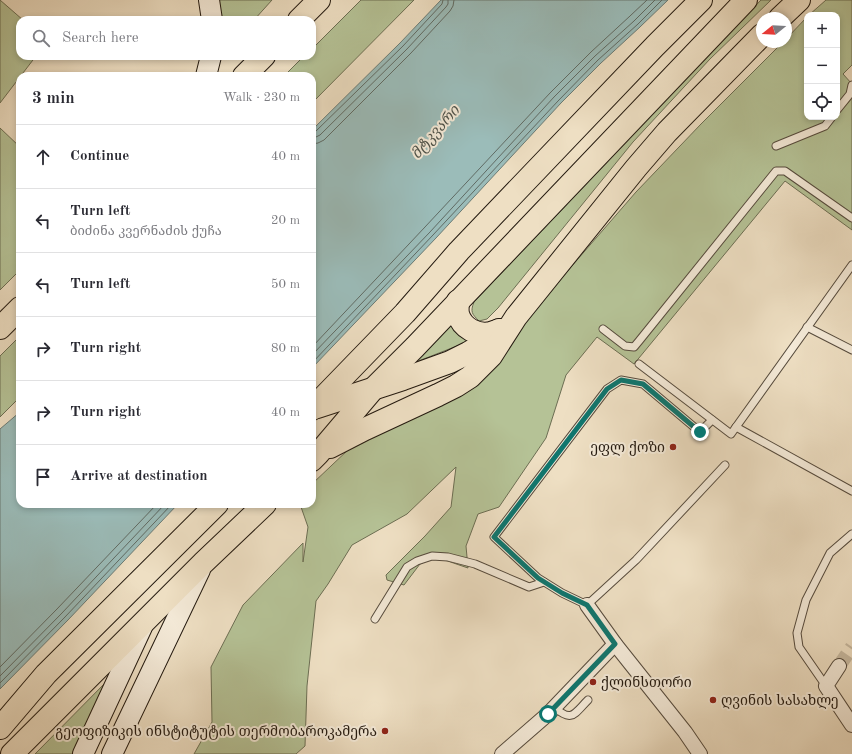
<!DOCTYPE html>
<meta charset="utf-8">
<style>
:root{--surface:#fff;--page:#f2f2f3;--text:#2b2b33;--muted:#7c7c81;--line:#e1e1e2}
body{margin:0;font-family:"Old Standard TT","Noto Serif Georgian",serif;background:var(--page);color:var(--text)}
.controls{position:absolute;right:12px;top:12px;display:grid;overflow:hidden;border-radius:8px;box-shadow:0 2px 6px #0003}
.controls button{width:36px;height:36px;display:grid;place-items:center;padding:0;border:0;border-bottom:1px solid var(--line);background:var(--surface);color:var(--text);font:20px sans-serif}
.compass{position:absolute;left:756px;top:12px;width:36px;height:36px;border-radius:50%;background:var(--surface);box-shadow:0 2px 6px #0003;rotate:252deg}
.stop{position:absolute;width:12px;height:12px;margin:-9px;border:3px solid #0f766e;border-radius:50%;background:#fff}
.stop.end{background:#0f766e;border-color:#fff;box-shadow:0 1px 4px #0008}
.list{margin:0;padding:0;list-style:none}
h2{display:flex;justify-content:space-between;align-items:center;height:52px;margin:0;padding:0 16px;font-size:17px}
h2 small{font-size:13px;font-weight:400;color:var(--muted)}
.list li{display:grid;grid-template-columns:26px 1fr auto;gap:12px;align-items:center;box-sizing:border-box;height:64px;padding:0 16px;border-top:1px solid var(--line)}
.list b{display:block;font-size:15px;white-space:nowrap}
.list p{margin:0;font-size:13px;white-space:nowrap;color:var(--muted)}
.list em{font-size:13px;font-style:normal;color:var(--muted)}
.icon{flex:none;width:22px;height:22px;fill:none;stroke:currentColor;stroke-width:2;stroke-linecap:round;stroke-linejoin:round}
.map{position:relative;flex:none;width:852px;height:754px;overflow:hidden}
.search{position:absolute;background:var(--surface);box-shadow:0 2px 6px #0003;left:16px;top:16px;width:300px;height:44px;display:flex;align-items:center;gap:10px;box-sizing:border-box;padding:0 14px;border-radius:12px;color:var(--muted);font-size:15px}
.panel{position:absolute;background:var(--surface);box-shadow:0 2px 6px #0003;left:16px;top:72px;width:300px;height:436px;border-radius:12px}
.map>svg:first-child{display:block}
.green{fill:#b5c296;stroke:#6c6e53}
.water{fill:#9bbcb9;stroke:#6b7b75}
.lines{fill:none;stroke-linecap:round;stroke-linejoin:round}
.shore{stroke:#606b64;stroke-width:1}
.minor-tunnel{stroke:#c6b89f;stroke-width:14;stroke-dasharray:14 7;stroke-linecap:butt}
.service-casing{stroke:#564b3d;stroke-width:9}
.minor-casing{stroke:#564b3d;stroke-width:16}
.secondary-casing{stroke:#241a10;stroke-width:22}
.primary-casing{stroke:#241a10;stroke-width:24}
.trunk-casing{stroke:#241a10;stroke-width:24}
.service{stroke:#f4ead8;stroke-width:7}
.minor{stroke:#f4ead8;stroke-width:14}
.secondary{stroke:#f4ead8;stroke-width:20}
.primary{stroke:#eedfc3;stroke-width:22}
.trunk{stroke:#eedfc3;stroke-width:22}
.route{stroke:#0f766e;stroke-width:5}
.poi-dot{fill:#8f2418;stroke:#f4ead8;stroke-width:1.5}
.labels{text-anchor:middle;stroke-width:4;stroke-linejoin:round;paint-order:stroke}
.poi-label{font-size:14px;fill:#241a10;stroke:#f4ead8;text-anchor:end}
.water-label{font-size:15px;font-style:italic;fill:#4e534b;stroke:#f4ead8}
</style>
<div class="map">
<svg width="852" height="754" viewBox="0 0 852 754">
<rect width="100%" height="100%" fill="#eedfc3"/>
<filter id="stains"><feTurbulence type="fractalNoise" baseFrequency=".005" numOctaves="4"/><feColorMatrix values="0 0 0 0 .2 0 0 0 0 .09 0 0 0 0 .02 0 0 0 .5 -.17"/></filter>
<radialGradient id="worn" r=".72"><stop offset=".6" stop-color="#630" stop-opacity="0"/><stop offset="1" stop-color="#630" stop-opacity=".3"/></radialGradient>
<!-- green -->
<g class="green">
<path d="M0 0 23 20H20V56H36L0 103Z"/>
<path d="M218 0H272L254 20H221Z"/>
<path d="M361 0H414L312 103V76H284L304 56H312V49Z"/>
<path d="M761 0H771L710 59 633 142 498 308 487 319 479 321C472 314 470 312 474 302Z"/>
<path d="M826 0H852V65L843 74 852 84V230L785 181 634 364 597 337 566 375 546 438 499 507 478 514 466 546 468 568 436 557 420 564 404 585 387 580 386 575 425 536 451 507 456 467 407 514 352 545 328 584 316 601 307 686 305 746 296 754H194L212 722 211 667 243 605 303 543V562L308 527 300 504H312V484L369 430 449 386 538 305 636 192 701 124 783 42H786V39L807 17V117H837V15H809Z"/>
<path d="M0 128 20 147V270L0 290Z"/>
<path d="M454 313 480 337 398 369Z"/>
<path d="M20 336V397L0 417V356Z"/>
<path d="M110 678 76 754H35Z"/>
</g>
<!-- water -->
<g class="water">
<path d="M441 0H668L640 27 601 63 561 103 436 238 312 368V130L400 43Z"/>
<path d="M20 412V504H178L68 620 0 689V429Z"/>
</g>
<g class="lines">
<!-- shore -->
<g class="shore">
<path d="M312 133 316 131 403 46 442 4 443 0"/>
<path d="M312 138 316 137 320 135 407 49 446 7 448 4V0"/>
<path d="M312 144 318 143 324 140 411 53 450 11 453 6 454 0"/>
<path d="M312 347 425 227 550 93 591 52 630 16 647 0"/>
<path d="M312 355 430 232 554 97 595 56 634 21 655 0"/>
<path d="M312 363 433 235 558 101 598 60 638 24 662 0"/>
<path d="M0 667 57 609 157 504"/>
<path d="M0 676 62 613 165 504"/>
<path d="M0 683 65 617 172 504"/>
</g>
<!-- minor-tunnel -->
<path class="minor-tunnel" d="M839 666 852 647"/>
<defs>
<g id="service">
<path d="M837 110 850 94 852 85"/>
<path d="M776 146 825 126 832 117"/>
<path d="M807 327 852 350"/>
<path d="M603 329 625 346 634 347 639 341 776 171H785L852 218"/>
<path d="M639 364 731 434 852 265"/>
<path d="M712 420 700 432 643 384 621 380 607 389 494 537 538 578 562 593 587 605 636 560 725 465"/>
<path d="M736 427 852 491"/>
<path d="M375 619 407 567 417 561 432 556 448 557 475 564 529 587 544 582"/>
<path d="M826 686 799 647 797 633 806 600 830 553 852 534"/>
<path d="M554 707C572 723 574 714 588 700"/>
</g>
<g id="minor">
<path d="M587 605 615 644 685 732 700 754"/>
<path d="M839 666 826 686 852 725"/>
<path d="M502 754 548 714 615 644"/>
</g>
<g id="secondary">
<path d="M209 0 212 20"/>
<path d="M206 76 211 56"/>
<path d="M83 754 142 627"/>
<path d="M112 754 200 570"/>
</g>
<g id="primary">
<path d="M299 20 319 0"/>
<path d="M244 76 264 56"/>
<path d="M0 328 20 308"/>
</g>
<g id="trunk">
<path d="M780 18 799 0"/>
<path d="M458 301C458 305 457 309 458 314 462 328 477 336 491 333 494 332 497 331 500 330"/>
<path d="M317 407 403 379 450 362 468 353 480 346 499 330"/>
<path d="M312 409 405 313 459 251 655 46 701 0"/>
<path d="M330 447 365 429 438 395 456 386 470 377 491 356 516 317 636 168 667 132 762 35"/>
<path d="M312 460 318 454 374 388 415 347 746 0"/>
<path d="M0 728 46 674 217 504"/>
<path d="M12 754 203 563 265 504"/>
</g>
</defs>
<!-- service casing -->
<use href="#service" class="service-casing"/>
<!-- minor casing -->
<use href="#minor" class="minor-casing"/>
<!-- secondary casing -->
<use href="#secondary" class="secondary-casing"/>
<!-- primary casing -->
<use href="#primary" class="primary-casing"/>
<!-- trunk casing -->
<use href="#trunk" class="trunk-casing"/>
<!-- service -->
<use href="#service" class="service"/>
<!-- minor -->
<use href="#minor" class="minor"/>
<!-- secondary -->
<use href="#secondary" class="secondary"/>
<!-- primary -->
<use href="#primary" class="primary"/>
<!-- trunk -->
<use href="#trunk" class="trunk"/>
</g>
<g class="lines">
<!-- route -->
<path class="route" d="M548 714 615 644 587 605 562 593 538 578 494 537 607 389 621 380 643 384 700 432"/>
</g>
<!-- markers -->
<g class="poi-dot">
<circle cx="673" cy="447" r="4"/>
<circle cx="593" cy="682" r="4"/>
<circle cx="713" cy="700" r="4"/>
<circle cx="385" cy="731" r="4"/>
</g>
<g class="labels">
<!-- poi labels -->
<g class="poi-label">
<text x="665" y="452">ეფლ ქოზი</text>
<text x="601" y="687" text-anchor="start">ქლინსთორი</text>
<text x="721" y="705" text-anchor="start">ღვინის სასახლე</text>
<text x="377" y="736">გეოფიზიკის ინსტიტუტის თერმობაროკამერა</text>
</g>
<!-- water labels -->
<g class="water-label">
<text transform="translate(435 132) rotate(-49)" y="5">მტკვარი</text>
</g>
</g>
<rect width="100%" height="100%" filter="url(#stains)"/>
<rect width="100%" height="100%" fill="url(#worn)"/>
</svg>
<div class="controls">
<button>+</button>
<button>−</button>
<button><svg class="icon" aria-label="locate" viewBox="0 0 24 24"><circle cx="12" cy="12" r="6"/><path d="M12 2v4M12 18v4M2 12h4M18 12h4"/></svg></button>
</div>
<svg class="compass" viewBox="-18 -18 36 36"><path d="M0-13l5 13h-10z" fill="#e53935"/><path d="M0 13l5-13h-10z" fill="#7c7c81"/></svg>
<div class="stop" style="left:548px;top:714px"></div>
<div class="stop end" style="left:700px;top:432px"></div>
<div class="search"><svg class="icon" aria-label="search" viewBox="0 0 24 24"><circle cx="10" cy="10" r="6"/><path d="M15 15l6 6"/></svg>Search here</div>
<section class="panel">
<h2>3 min<small>Walk · 230 m</small></h2>
<ul class="list">
<li><svg class="icon" aria-label="ahead" viewBox="0 0 24 24"><path d="M12 20V5M6 11l6-6 6 6"/></svg><div><b>Continue</b></div><em>40 m</em></li>
<li><svg class="icon" aria-label="left" viewBox="0 0 24 24"><path d="M17 20v-9H6M10 6l-5 5 5 5"/></svg><div><b>Turn left</b><p>ბიძინა კვერნაძის ქუჩა</p></div><em>20 m</em></li>
<li><svg class="icon" aria-label="left" viewBox="0 0 24 24"><path d="M17 20v-9H6M10 6l-5 5 5 5"/></svg><div><b>Turn left</b></div><em>50 m</em></li>
<li><svg class="icon" aria-label="right" viewBox="0 0 24 24"><path d="M7 20v-9h11M14 6l5 5-5 5"/></svg><div><b>Turn right</b></div><em>80 m</em></li>
<li><svg class="icon" aria-label="right" viewBox="0 0 24 24"><path d="M7 20v-9h11M14 6l5 5-5 5"/></svg><div><b>Turn right</b></div><em>40 m</em></li>
<li><svg class="icon" aria-label="arrive" viewBox="0 0 24 24"><path d="M6 21V4h12l-3 4 3 4H6"/></svg><div><b>Arrive at destination</b></div></li>
</ul>
</section>
</div>
